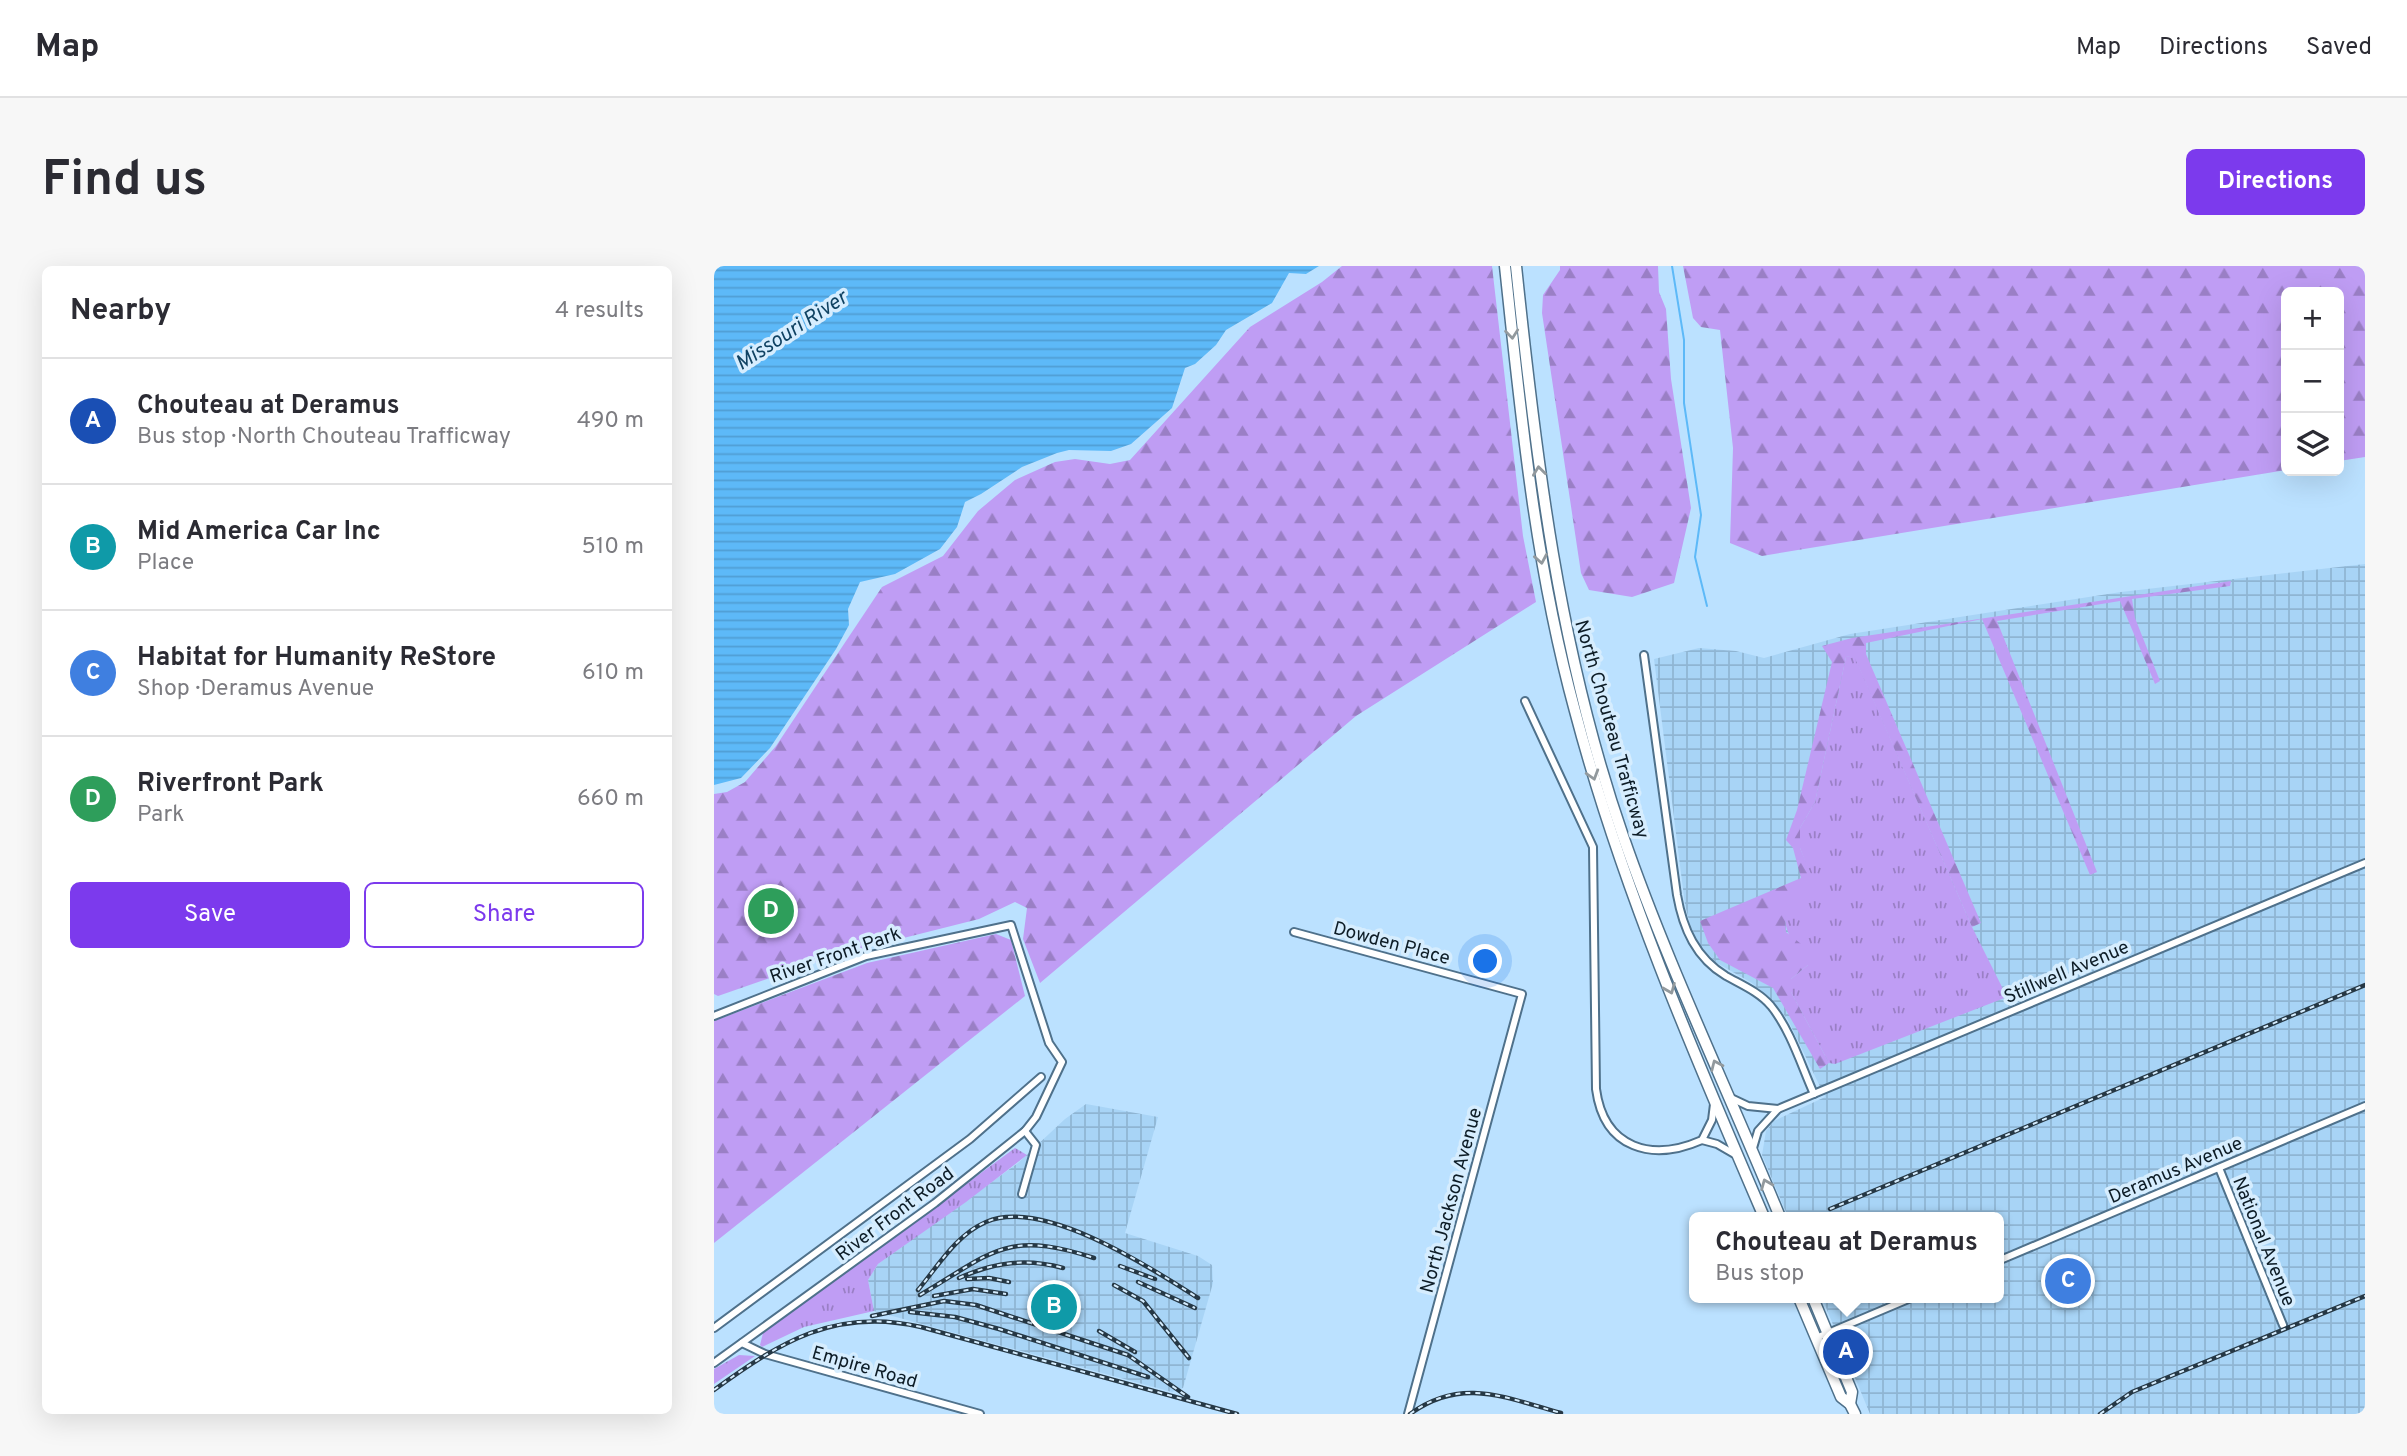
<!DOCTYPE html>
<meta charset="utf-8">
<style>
:root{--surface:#fff;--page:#f7f7f7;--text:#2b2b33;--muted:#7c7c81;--line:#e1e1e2;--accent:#7c3aed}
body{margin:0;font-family:Overpass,sans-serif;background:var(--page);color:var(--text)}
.controls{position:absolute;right:21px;top:21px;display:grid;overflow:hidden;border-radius:10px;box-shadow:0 7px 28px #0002}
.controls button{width:63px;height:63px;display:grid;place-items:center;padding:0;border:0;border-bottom:2px solid var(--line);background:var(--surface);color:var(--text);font:35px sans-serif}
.you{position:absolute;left:772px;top:696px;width:24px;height:24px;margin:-18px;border:5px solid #fff;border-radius:50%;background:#1a73e8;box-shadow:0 0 0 10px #1a73e833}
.badge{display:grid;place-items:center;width:46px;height:46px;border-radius:50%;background:var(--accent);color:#fff;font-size:23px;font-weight:700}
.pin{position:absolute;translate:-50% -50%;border:4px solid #fff;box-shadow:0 2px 7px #0006}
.popup{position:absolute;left:975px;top:946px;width:315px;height:91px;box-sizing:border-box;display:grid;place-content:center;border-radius:10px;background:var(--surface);filter:drop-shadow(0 2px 5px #0005);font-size:23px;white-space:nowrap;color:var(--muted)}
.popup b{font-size:26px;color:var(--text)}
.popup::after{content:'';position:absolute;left:50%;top:100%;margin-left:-14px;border:14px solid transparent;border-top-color:var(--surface)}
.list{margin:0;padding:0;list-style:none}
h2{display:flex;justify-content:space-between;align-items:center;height:91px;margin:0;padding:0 28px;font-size:30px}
h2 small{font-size:23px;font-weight:400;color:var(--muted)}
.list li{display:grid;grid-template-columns:46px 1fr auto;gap:21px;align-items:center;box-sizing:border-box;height:126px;padding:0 28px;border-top:2px solid var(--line)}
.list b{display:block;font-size:26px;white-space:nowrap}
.list p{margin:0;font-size:23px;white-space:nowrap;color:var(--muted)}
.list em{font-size:23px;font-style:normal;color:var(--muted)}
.actions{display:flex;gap:14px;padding:21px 28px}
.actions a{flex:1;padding:16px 0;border:2px solid var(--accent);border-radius:10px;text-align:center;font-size:24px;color:var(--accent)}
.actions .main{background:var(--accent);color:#fff}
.icon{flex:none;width:38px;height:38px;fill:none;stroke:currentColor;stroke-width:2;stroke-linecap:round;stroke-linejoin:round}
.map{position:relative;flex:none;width:1651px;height:1148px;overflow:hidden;border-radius:10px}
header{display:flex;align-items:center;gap:42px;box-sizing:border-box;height:98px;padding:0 35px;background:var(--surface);border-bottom:2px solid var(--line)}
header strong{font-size:33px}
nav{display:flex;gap:38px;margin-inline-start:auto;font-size:24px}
.intro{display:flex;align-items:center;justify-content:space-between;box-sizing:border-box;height:168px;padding:0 42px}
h1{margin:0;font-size:49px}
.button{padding:18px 32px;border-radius:10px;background:var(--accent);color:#fff;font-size:24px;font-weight:700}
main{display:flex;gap:42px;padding:0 42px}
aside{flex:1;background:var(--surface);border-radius:10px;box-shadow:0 7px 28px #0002}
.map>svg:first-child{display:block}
.industrial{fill:url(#industrial-grid)}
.grass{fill:url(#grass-tufts)}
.forest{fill:url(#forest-firs)}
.water{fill:url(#water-rules)}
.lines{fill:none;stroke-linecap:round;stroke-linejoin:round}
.stream{stroke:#5db9f8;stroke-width:2}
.minor-casing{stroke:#4f718b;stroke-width:10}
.primary-casing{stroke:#4f718b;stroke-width:13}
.minor{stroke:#fff;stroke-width:6}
.primary{stroke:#fff;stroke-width:10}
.rail-casing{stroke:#263845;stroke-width:4.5}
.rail{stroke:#d6edfe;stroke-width:2;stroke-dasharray:5;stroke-linecap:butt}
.oneway{stroke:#92999d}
.labels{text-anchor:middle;stroke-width:7;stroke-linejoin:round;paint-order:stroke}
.street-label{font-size:19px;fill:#0d1c26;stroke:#d6edfe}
.water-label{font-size:21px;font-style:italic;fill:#0f4262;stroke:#d6edfe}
</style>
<header>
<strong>Map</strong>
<nav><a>Map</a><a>Directions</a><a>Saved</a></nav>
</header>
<div class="intro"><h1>Find us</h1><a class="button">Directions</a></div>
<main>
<aside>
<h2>Nearby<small>4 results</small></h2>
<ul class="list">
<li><span class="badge" style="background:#1a4fb4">A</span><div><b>Chouteau at Deramus</b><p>Bus stop · North Chouteau Trafficway</p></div><em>490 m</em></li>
<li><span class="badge" style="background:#0f9aa8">B</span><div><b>Mid America Car Inc</b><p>Place</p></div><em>510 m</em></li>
<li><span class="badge" style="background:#3f7fe0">C</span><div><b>Habitat for Humanity ReStore</b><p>Shop · Deramus Avenue</p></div><em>610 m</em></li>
<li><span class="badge" style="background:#2e9e5b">D</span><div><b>Riverfront Park</b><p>Park</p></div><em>660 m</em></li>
</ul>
<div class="actions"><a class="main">Save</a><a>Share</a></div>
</aside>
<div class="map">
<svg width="1651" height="1148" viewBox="0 0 1651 1148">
<defs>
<pattern id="industrial-grid" width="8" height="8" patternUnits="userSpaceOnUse" patternTransform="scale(1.75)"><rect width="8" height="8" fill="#a8d4f6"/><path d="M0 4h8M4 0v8" fill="none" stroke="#8fb5d3"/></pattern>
<pattern id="grass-tufts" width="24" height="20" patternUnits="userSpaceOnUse" patternTransform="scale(1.75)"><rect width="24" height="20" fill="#bf9df4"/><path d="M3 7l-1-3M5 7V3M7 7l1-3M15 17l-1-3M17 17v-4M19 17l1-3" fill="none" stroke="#9a7fc5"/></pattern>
<pattern id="forest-firs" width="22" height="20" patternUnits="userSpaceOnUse" patternTransform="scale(1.75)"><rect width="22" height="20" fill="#bf9df4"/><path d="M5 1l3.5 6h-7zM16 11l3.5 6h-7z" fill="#9a7fc5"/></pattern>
<pattern id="water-rules" width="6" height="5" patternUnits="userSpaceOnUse" patternTransform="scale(1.75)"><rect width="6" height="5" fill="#5db9f8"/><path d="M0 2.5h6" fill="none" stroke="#509ed4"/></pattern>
</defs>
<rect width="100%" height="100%" fill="#bbe1ff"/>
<!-- industrial -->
<g class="industrial">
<path d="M1651 298V1148H1156L1108 1032H1284V951H1074L1048 889 1052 865 1060 855 1111 831 1073 752 1038 717 1003 697 988 683 978 666 971 639 940 393 985 382 1022 385 1050 392 1136 368 1407 326Z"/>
<path d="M372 838 444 851 411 967 484 990 498 999 499 1017 469 1122 458 1126 160 1045 154 1014 164 998 304 897 351 853Z"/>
</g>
<!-- grass -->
<g class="grass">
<path d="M1140 389 1258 661 1293 731 1121 798 1115 797 1077 726V713L1094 699C1081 679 1061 657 1077 634 1084 624 1091 620 1096 608L1086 582V562L1101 536 1132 391Z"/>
<path d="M301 882 313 889 252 936 164 998 154 1014 160 1045 90 1061 48 1081 46 1079 49 1067Z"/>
<path d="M25 1089 41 1090 0 1118V1103Z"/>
</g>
<!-- forest -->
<g class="forest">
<path d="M628 0H778L809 270 822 336 642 450 326 717 309 673 313 642 301 636 265 653 122 689 4 730 0 728V528L13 526 31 516 62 480 168 321 229 290 264 245 301 214 341 196 361 193 396 198 416 194 536 61 608 16Z"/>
<path d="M846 0H944L945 26 952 43 957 113 977 242 960 317 918 331 875 324 867 307 828 47 829 29 846 4Z"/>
<path d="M969 0H1651V191L1625 195V26H1572V204L1048 290 1016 277 1019 182 1006 64 987 61 979 52Z"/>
<path d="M1517 315 1516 320 1418 333 1421 352 1446 415 1441 418 1406 335 1283 355 1383 606 1376 609 1268 353 1152 377V388L1267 657 1258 661 1140 390 1132 391 1101 536 1086 562V582L1097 608C1085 634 1068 632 1072 666L1096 685 1094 699 1077 713V726L1115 797 1106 803 1059 722 1006 694 994 677 986 655 1087 612 1079 582 1072 574 1083 544 1118 396 1108 380 1138 372Z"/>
<path d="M282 668 297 674 311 730 0 977V755L153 697Z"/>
</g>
<!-- water -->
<path class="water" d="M0 0H605L592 8 575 7 558 37 512 64 502 79 481 98 471 102 458 142 417 178 397 185 355 184 343 187 308 201 267 228 251 236 243 261 226 283 181 308 146 316 134 343 135 359 122 383 56 482 27 512 0 519Z"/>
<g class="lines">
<!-- stream -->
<path class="stream" d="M958 0 970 74V137L987 249 981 291 993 340"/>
<defs>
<g id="minor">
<path d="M930 389 963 629C969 663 982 692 1012 710 1028 719 1045 726 1057 740 1077 765 1087 799 1100 828"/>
<path d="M811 435 879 581 882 823C890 883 938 896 988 874L998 854 1000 838"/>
<path d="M580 666 808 728 694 1148"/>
<path d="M0 750 152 690 297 659 335 777 348 796 322 851 311 865 221 937 0 1097"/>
<path d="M1017 832 1034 840 1064 843"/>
<path d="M988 874 1003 878 1022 889"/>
<path d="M1039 882 1044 865 1064 843 1651 597"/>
<path d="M1505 902 1569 1059"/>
<path d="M308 928 322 879 311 865"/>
<path d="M1284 995 1651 840"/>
<path d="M0 1062 256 873 327 811"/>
<path d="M1102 1072 1197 1032"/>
<path d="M28 1077 51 1088 266 1148"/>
</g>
<g id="primary">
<path d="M791 0C807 150 821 299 861 445 907 619 979 786 1050 951"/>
<path d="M802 0C822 193 845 386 909 570 954 700 1014 824 1066 951"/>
<path d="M1085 1032 1127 1131 1136 1138 1141 1148"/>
<path d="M1099 1032 1138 1126 1136 1138"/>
</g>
</defs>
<!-- minor casing -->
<use href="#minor" class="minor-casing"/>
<!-- primary casing -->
<use href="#primary" class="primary-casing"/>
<!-- minor -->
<use href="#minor" class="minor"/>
<!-- primary -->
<use href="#primary" class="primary"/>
<defs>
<g id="rail">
<path d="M1116 943 1651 719"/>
<path d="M406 1000 441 1013"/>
<path d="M245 1012C281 996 312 992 349 1002"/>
<path d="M253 1013 275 1012 295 1016"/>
<path d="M424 1016 481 1042"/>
<path d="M400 1019 429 1035 475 1092"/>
<path d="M204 1024C224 1000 242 969 272 956 329 931 437 1002 484 1032"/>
<path d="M206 1029C278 987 292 963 380 992"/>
<path d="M220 1030 259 1023 292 1028"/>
<path d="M196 1046 241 1051 285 1063 434 1111"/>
<path d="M158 1050 230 1035 262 1039 414 1089 474 1131"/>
<path d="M385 1065 421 1086"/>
<path d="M0 1124C66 1076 122 1041 207 1061L523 1148"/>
<path d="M696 1148C748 1110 792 1132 847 1147"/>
<path d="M1386 1148 1418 1126 1651 1030"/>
</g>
</defs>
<!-- rail casing -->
<use href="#rail" class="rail-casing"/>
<!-- rail -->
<use href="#rail" class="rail"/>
</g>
<!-- one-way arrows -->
<defs><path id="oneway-chevron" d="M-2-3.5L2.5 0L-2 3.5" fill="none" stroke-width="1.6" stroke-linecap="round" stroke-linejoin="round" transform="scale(1.75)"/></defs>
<g class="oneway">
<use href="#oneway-chevron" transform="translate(798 68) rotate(84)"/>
<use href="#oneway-chevron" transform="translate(825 205) rotate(-97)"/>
<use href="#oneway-chevron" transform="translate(827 293) rotate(80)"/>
<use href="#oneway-chevron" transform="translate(879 509) rotate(73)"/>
<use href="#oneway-chevron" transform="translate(956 723) rotate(68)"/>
<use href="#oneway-chevron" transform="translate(1002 799) rotate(-114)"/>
<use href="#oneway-chevron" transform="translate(1052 918) rotate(-112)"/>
</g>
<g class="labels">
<!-- street labels -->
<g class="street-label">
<text transform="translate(899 463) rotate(74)" y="7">North Chouteau Trafficway</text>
<text transform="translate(678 676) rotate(15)" y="7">Dowden Place</text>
<text transform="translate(121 688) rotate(-19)" y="7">River Front Park</text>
<text transform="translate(1352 705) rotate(-23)" y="7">Stillwell Avenue</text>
<text transform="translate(1461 903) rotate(-23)" y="7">Deramus Avenue</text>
<text transform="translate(736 934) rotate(-75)" y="7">North Jackson Avenue</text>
<text transform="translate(180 947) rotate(-37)" y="7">River Front Road</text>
<text transform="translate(1551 975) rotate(68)" y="7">National Avenue</text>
<text transform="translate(151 1100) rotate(16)" y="7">Empire Road</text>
</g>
<!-- water labels -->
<g class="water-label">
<text transform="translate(77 64) rotate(-33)" y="7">Missouri River</text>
</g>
</g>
</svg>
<div class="controls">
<button>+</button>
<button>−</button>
<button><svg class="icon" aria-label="layers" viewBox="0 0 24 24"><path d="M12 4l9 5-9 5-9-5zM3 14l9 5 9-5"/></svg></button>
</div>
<div class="you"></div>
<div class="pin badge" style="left:1132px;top:1086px;background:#1a4fb4">A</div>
<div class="popup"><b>Chouteau at Deramus</b>Bus stop</div>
<div class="pin badge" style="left:340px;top:1041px;background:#0f9aa8">B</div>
<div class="pin badge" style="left:1354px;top:1015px;background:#3f7fe0">C</div>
<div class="pin badge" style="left:57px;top:645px;background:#2e9e5b">D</div>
</div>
</main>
